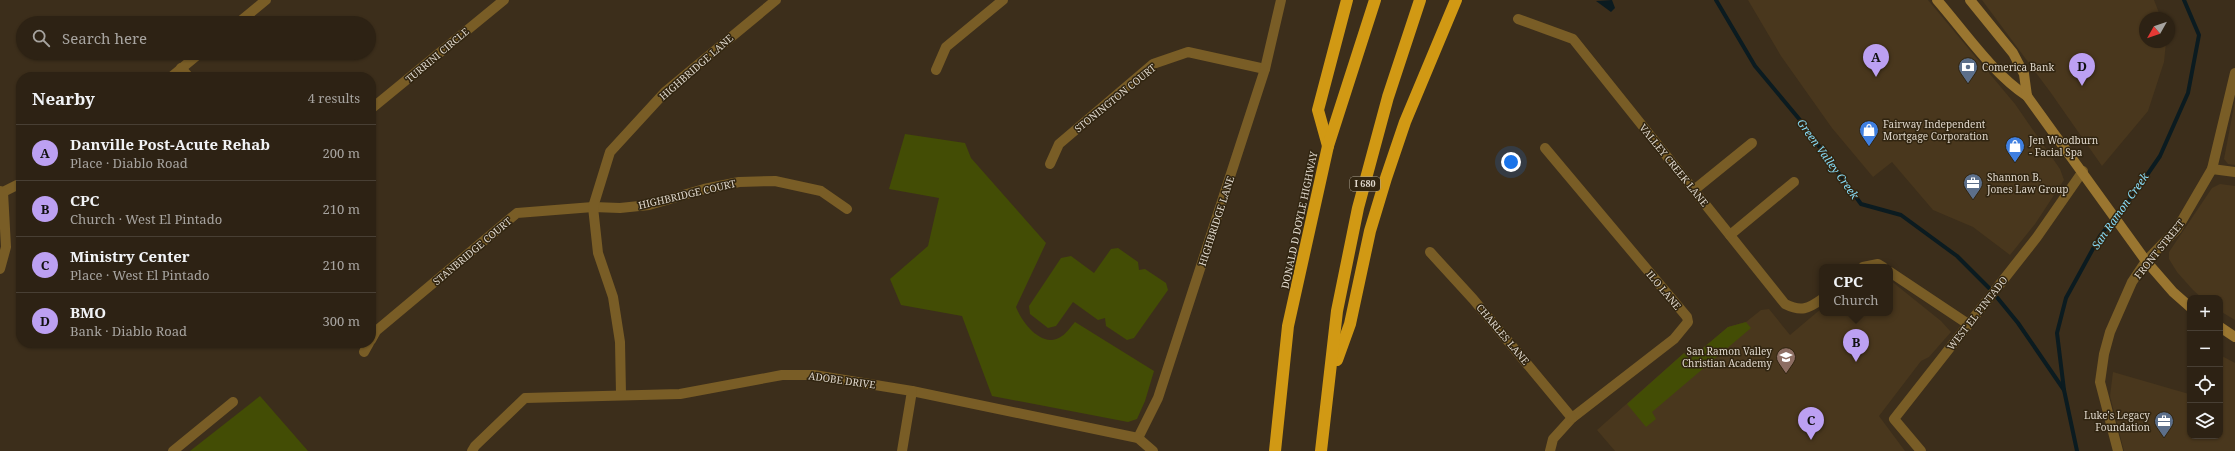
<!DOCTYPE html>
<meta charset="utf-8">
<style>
:root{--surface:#2d2214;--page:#392f22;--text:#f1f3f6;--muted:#a7a4a0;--line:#483f34;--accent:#bca0f2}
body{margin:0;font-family:"Noto Serif",serif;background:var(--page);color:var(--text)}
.controls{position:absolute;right:12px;bottom:12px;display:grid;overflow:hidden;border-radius:8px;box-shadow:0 1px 3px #0004}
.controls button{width:36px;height:36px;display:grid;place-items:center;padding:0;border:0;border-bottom:1px solid var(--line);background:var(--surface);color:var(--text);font:20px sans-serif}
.compass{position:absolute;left:2139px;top:12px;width:36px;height:36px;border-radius:50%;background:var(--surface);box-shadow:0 1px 3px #0004;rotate:230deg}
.you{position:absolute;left:1511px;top:162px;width:14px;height:14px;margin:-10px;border:3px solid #fff;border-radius:50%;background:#1a73e8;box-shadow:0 0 0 6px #1a73e833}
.badge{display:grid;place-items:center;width:26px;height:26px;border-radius:50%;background:var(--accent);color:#111;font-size:13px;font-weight:700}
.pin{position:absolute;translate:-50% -33px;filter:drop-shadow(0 1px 2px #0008)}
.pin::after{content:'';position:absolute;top:21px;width:14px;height:12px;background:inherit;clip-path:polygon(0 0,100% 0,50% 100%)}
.popup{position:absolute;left:1819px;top:264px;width:74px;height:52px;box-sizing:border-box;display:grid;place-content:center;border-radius:8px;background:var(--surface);filter:drop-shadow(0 1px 3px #0005);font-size:13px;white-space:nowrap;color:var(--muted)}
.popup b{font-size:15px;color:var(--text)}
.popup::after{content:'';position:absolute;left:50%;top:100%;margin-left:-8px;border:8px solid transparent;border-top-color:var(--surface)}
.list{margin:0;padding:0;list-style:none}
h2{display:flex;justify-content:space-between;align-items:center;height:52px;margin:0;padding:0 16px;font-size:17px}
h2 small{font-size:13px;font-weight:400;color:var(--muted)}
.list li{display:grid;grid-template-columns:26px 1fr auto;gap:12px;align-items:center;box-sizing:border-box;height:56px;padding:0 16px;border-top:1px solid var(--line)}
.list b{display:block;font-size:15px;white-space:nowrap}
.list p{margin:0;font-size:13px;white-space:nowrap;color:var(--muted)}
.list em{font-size:13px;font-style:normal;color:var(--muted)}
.icon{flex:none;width:22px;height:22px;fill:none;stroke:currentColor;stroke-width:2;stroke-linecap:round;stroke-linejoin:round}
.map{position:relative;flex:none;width:2235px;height:451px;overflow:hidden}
.search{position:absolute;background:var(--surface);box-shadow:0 1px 3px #0004;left:16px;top:16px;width:360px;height:44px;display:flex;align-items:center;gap:10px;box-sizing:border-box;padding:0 14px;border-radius:22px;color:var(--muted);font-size:15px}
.panel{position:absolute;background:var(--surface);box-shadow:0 1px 3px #0004;left:16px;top:72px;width:360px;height:276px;border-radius:16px}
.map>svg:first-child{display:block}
.built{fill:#49371d}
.green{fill:#434d05}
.water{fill:#0b1b20}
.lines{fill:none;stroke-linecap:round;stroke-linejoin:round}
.stream{stroke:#0b1b20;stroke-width:4}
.street{stroke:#795d26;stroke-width:10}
.secondary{stroke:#9a7630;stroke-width:10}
.highway{stroke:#d19914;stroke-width:12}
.labels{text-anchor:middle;stroke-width:3;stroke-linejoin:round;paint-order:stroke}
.shield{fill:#312511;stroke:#aba293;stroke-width:1}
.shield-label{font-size:9px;font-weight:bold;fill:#dfd7cb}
.street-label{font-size:10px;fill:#dfd7cb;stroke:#312511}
.poi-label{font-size:10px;fill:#dfd7cb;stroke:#312511;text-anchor:start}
.water-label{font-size:11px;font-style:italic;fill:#88dcf7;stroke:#312511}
</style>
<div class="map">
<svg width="2235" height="451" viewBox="0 0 2235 451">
<rect width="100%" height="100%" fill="#3c2e1b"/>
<!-- built -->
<g class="built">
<path d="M1748 0H1928L2015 104 2060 169 2064 180 2035 224 2010 255 1973 227 1933 210 1892 162 1873 177 1832 128 1781 56Z"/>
<path d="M1982 0H2154L2161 18H2145V42H2166L2164 62 2148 111 2102 166 2051 93Z"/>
<path d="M2235 101V165L2228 164 2224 159Z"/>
<path d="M2220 184 2235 186V320L2220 311V298H2202L2193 290 2177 272 2169 259V252L2212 188Z"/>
<path d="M1890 280 1941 321 1951 332 1929 357 1921 361 1879 416 1905 451H1615L1597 430 1684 353 1690 359 1728 327 1746 322 1761 310 1769 309 1790 335 1822 308V313H1890Z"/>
<path d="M2220 355 2235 363V451H2124L2110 396 2113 372 2189 394 2190 392V436H2220Z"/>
</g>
<!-- green -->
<g class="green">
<path d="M905 134 965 143 971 158 1046 243 1016 307C1022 323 1043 350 1062 336 1067 333 1071 326 1075 322L1154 371 1145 401 1137 419 1128 422 992 396 962 316 901 305 890 279 928 246 939 198 889 189Z"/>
<path d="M1118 248 1138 262 1139 270 1145 269 1166 283 1168 290 1134 338 1127 340 1106 326 1105 318 1098 320 1073 302 1056 326 1048 328 1030 314 1029 306 1061 258 1071 256 1094 273 1111 249Z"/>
<path d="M1746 322 1751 328 1652 412 1656 419 1646 427 1627 404 1684 353 1690 359 1728 327Z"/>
<path d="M260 396 308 451H190Z"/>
</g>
<!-- water -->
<path class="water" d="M1612 0 1615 8 1611 12 1596 1Z"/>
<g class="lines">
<!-- stream -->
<g class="stream">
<path d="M1716 0 1755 66 1800 120 1861 204 1901 215 1957 256 1991 290 2018 323 2064 390"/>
<path d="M2077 451 2064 390 2057 333 2066 298 2100 236 2134 194 2160 156 2188 93 2199 35 2184 0"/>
</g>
<!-- street -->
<g class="street">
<path d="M1518 19 1573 39 1785 304C1801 312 1808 309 1822 299"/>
<path d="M238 23 266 0"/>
<path d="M181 68 189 77"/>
<path d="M936 70 946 47 1003 0"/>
<path d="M171 77 200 53"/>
<path d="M371 109 504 0"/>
<path d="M1545 148 1687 317 1688 322 1674 339 1572 418 1553 439 1550 451"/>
<path d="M1050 164 1059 144 1153 64 1188 52 1265 69"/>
<path d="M2212 169 2235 172"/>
<path d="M1694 190 1752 143"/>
<path d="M0 191 3 192 21 183"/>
<path d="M1730 235 1794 182"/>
<path d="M1430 252 1473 299 1572 418"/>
<path d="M1863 267 1878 264 1883 267"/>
<path d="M0 269 6 247 3 192"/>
<path d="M1890 272 1968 324"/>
<path d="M371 340 376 331 517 213 593 207 620 208 649 205 704 189 739 182 775 181 821 191 847 209"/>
<path d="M364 352 369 343"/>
<path d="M621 394 620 342 613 297 598 253 593 207 610 152 666 91 776 0"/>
<path d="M1138 438 1158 398 1265 69 1281 0"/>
<path d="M173 451 233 402"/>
<path d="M472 451 475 446 525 398 680 394 782 375H814L912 391 1138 438 1153 451"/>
<path d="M902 451 912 391"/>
<path d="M1921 451 1894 419 2037 237 2083 171"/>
<path d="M2118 451 2100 382 2104 354 2110 332 2132 282 2146 261 2177 229 2212 169 2235 73"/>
</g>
<!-- secondary -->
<g class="secondary">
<path d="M1937 0C1964 31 1993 74 2027 96L2146 261 2173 292 2190 307"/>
<path d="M1970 0 2013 53 2024 74 2027 96"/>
<path d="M2220 327 2235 337"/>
</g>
<!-- highway -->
<g class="highway">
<path d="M1328 146 1318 110 1347 0"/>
<path d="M1337 360 1350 324 1370 231 1386 178 1405 122 1456 0"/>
<path d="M1275 451 1288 326 1328 146 1375 0"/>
<path d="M1321 451 1337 311 1358 208 1388 97 1420 0"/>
</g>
</g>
<!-- icons -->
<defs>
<symbol id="bank-pin" viewBox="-11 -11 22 30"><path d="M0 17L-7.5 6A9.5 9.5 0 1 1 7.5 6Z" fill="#5c6f8a" stroke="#312511"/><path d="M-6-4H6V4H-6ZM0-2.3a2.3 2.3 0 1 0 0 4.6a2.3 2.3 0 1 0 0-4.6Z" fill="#fff"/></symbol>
<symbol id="shop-pin" viewBox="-11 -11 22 30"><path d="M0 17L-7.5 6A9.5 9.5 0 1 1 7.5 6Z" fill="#3f7fe0" stroke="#312511"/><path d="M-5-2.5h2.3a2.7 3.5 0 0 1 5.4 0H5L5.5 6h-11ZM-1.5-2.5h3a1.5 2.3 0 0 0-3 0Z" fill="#fff"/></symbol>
<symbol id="office-pin" viewBox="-11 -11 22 30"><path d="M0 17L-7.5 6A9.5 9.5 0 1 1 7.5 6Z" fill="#5c6f8a" stroke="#312511"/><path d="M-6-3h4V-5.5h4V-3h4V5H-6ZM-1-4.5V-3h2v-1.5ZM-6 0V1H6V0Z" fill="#fff"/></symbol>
<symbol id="school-pin" viewBox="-11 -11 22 30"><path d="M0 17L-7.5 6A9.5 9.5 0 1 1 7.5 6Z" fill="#8d6e63" stroke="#312511"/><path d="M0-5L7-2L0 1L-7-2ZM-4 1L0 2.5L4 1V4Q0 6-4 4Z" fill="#fff"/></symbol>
</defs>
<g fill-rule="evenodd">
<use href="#bank-pin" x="1957" y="56" width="22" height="30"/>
<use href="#shop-pin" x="1858" y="119" width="22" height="30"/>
<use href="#shop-pin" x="2004" y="135" width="22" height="30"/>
<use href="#office-pin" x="1962" y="172" width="22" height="30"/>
<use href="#school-pin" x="1775" y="346" width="22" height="30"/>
<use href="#office-pin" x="2153" y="410" width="22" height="30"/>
</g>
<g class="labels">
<!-- shield labels -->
<rect class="shield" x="1350" y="177" width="30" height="14" rx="3"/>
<g class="shield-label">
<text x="1365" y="187">I 680</text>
</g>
<!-- street labels -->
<g class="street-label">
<text transform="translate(437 55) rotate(-40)" y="4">TURRINI CIRCLE</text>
<text transform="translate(696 67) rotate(-41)" y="4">HIGHBRIDGE LANE</text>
<text transform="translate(1115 98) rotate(-39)" y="4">STONINGTON COURT</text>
<text transform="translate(1674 165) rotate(51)" y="4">VALLEY CREEK LANE</text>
<text transform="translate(687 194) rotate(-13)" y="4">HIGHBRIDGE COURT</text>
<text transform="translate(1299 220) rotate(-78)" y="4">DONALD D DOYLE HIGHWAY</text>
<text transform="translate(1216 221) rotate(-72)" y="4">HIGHBRIDGE LANE</text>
<text transform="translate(2159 249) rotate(-51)" y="4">FRONT STREET</text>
<text transform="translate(472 251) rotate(-40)" y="4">STANBRIDGE COURT</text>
<text transform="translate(1664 290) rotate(50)" y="4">ILO LANE</text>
<text transform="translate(1977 313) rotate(-52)" y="4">WEST EL PINTADO</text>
<text transform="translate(1503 334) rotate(50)" y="4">CHARLES LANE</text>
<text transform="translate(842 380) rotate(8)" y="4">ADOBE DRIVE</text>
</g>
<!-- poi labels -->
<g class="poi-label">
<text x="1982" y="71">Comerica Bank</text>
<text x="1883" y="128">Fairway Independent<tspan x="1883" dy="12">Mortgage Corporation</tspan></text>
<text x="2029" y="144">Jen Woodburn<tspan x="2029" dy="12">- Facial Spa</tspan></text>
<text x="1987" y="181">Shannon B.<tspan x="1987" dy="12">Jones Law Group</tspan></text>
<text x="1772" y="355" text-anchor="end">San Ramon Valley<tspan x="1772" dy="12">Christian Academy</tspan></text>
<text x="2150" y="419" text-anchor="end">Luke's Legacy<tspan x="2150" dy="12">Foundation</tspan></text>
</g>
<!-- water labels -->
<g class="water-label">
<text transform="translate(1828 159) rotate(54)" y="4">Green Valley Creek</text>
<text transform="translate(2120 211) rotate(-55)" y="4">San Ramon Creek</text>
</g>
</g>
</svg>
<div class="controls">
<button>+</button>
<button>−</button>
<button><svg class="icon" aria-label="locate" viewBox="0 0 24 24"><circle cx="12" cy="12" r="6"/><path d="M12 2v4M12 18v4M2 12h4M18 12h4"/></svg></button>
<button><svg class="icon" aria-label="layers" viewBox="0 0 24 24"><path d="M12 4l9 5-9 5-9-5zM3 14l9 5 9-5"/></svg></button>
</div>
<svg class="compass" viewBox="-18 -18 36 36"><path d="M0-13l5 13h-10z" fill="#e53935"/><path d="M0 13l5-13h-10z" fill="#a7a4a0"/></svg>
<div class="you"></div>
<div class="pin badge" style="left:1876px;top:77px">A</div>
<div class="pin badge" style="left:1856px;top:362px">B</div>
<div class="popup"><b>CPC</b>Church</div>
<div class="pin badge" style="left:1811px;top:440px">C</div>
<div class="pin badge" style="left:2082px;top:86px">D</div>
<div class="search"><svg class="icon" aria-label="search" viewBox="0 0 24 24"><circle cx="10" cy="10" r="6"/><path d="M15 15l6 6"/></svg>Search here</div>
<section class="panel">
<h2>Nearby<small>4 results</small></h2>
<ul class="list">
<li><span class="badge">A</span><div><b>Danville Post-Acute Rehab</b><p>Place · Diablo Road</p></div><em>200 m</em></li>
<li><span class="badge">B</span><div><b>CPC</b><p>Church · West El Pintado</p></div><em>210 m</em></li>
<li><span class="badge">C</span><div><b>Ministry Center</b><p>Place · West El Pintado</p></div><em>210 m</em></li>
<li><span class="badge">D</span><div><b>BMO</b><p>Bank · Diablo Road</p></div><em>300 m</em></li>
</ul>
</section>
</div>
